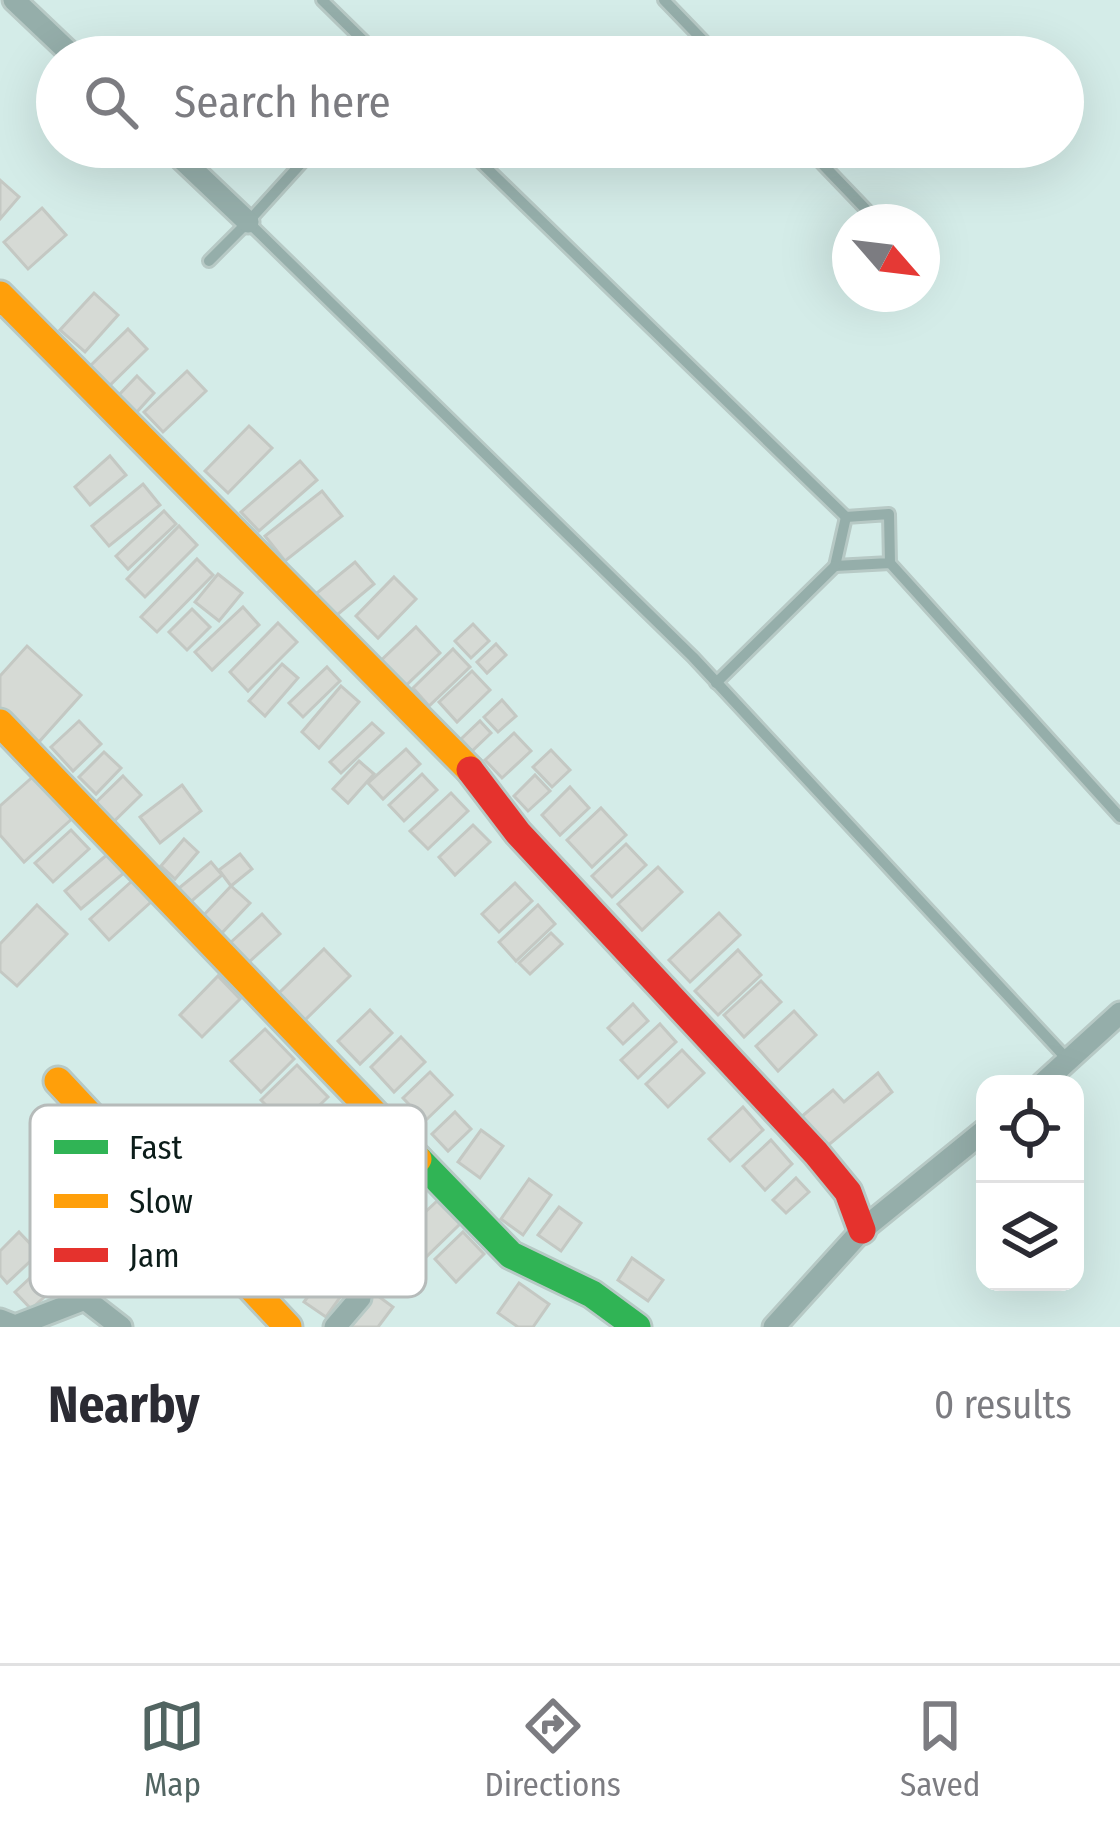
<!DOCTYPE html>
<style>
:root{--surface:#fff;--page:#f7f7f7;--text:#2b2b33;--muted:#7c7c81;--line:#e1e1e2;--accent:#526562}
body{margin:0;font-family:"Fira Sans Condensed",sans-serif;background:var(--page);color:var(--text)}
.controls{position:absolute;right:36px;bottom:36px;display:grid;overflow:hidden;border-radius:24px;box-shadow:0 12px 48px #0002}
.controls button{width:108px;height:108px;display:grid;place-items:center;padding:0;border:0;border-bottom:3px solid var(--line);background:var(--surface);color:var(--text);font:60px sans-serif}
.compass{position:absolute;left:832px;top:204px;width:108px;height:108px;border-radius:50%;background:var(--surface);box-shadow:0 12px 48px #0002;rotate:118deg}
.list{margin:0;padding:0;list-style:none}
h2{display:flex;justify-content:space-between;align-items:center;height:156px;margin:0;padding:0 48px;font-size:51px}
h2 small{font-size:39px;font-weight:400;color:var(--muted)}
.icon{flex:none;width:66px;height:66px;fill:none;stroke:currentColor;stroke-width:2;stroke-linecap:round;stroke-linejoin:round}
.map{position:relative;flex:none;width:1120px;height:1327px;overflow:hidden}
.search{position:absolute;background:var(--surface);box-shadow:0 12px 48px #0002;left:36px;right:36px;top:36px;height:132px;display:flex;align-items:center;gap:30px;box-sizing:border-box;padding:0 42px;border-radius:66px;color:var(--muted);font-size:45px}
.sheet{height:336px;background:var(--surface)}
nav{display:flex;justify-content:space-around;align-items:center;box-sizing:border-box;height:168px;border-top:3px solid var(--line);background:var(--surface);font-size:33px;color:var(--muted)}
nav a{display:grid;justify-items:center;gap:6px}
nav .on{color:var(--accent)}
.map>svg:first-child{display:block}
.building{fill:#d6dad5;stroke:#c4c8c3;stroke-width:3}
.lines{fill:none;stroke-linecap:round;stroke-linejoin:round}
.lane-casing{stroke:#b7c9c5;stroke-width:16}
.street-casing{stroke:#b7c9c5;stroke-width:27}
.fast-casing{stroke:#b7c9c5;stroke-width:33}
.slow-casing{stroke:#b7c9c5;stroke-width:33}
.jam-casing{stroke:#b7c9c5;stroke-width:33}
.lane{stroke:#95aeaa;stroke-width:10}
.street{stroke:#95aeaa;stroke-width:21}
.fast{stroke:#30b455;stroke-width:27}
.slow{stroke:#ff9f0a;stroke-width:27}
.jam{stroke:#e5322d;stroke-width:27}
.key{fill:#fff;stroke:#b6bbba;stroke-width:3}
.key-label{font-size:33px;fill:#0c1d1a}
</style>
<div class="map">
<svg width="1120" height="1327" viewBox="0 0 1120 1327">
<rect width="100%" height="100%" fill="#d4ece8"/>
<!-- building -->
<g class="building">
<path d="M0 180 19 197 0 219Z"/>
<path d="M42 208 66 235 28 269 4 242Z"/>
<path d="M94 293 118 315 85 352 60 330Z"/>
<path d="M128 329 147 349 106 389 87 369Z"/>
<path d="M187 371 206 391 163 432 144 412Z"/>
<path d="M137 376 154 393 135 414 117 397Z"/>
<path d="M249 426 272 448 228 493 205 471Z"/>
<path d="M110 456 126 475 90 505 75 487Z"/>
<path d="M300 461 317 480 259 531 241 512Z"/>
<path d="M143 484 160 505 109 546 92 526Z"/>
<path d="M322 491 342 516 285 561 265 536Z"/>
<path d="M164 511 176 524 128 569 116 556Z"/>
<path d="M179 526 197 545 145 597 127 579Z"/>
<path d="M197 559 213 575 157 632 141 617Z"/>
<path d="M355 562 374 584 331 620 312 597Z"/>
<path d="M218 574 242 593 219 621 195 602Z"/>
<path d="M394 577 416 599 378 638 356 616Z"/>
<path d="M243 607 259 625 212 670 195 652Z"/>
<path d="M192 609 210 627 187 650 169 632Z"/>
<path d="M278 623 297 642 248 691 230 672Z"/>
<path d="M473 624 489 641 471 658 455 641Z"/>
<path d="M416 627 440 653 397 694 373 668Z"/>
<path d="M496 644 506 655 487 673 477 662Z"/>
<path d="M27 646 81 695 38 743 0 708V676Z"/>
<path d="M453 649 470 667 429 706 413 688Z"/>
<path d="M282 664 298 678 265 716 249 701Z"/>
<path d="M327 667 340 681 303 717 289 703Z"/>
<path d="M472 671 490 690 457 722 439 702Z"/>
<path d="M341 686 359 702 319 748 302 732Z"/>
<path d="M502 700 516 716 498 732 484 717Z"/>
<path d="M79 721 101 744 73 771 51 747Z"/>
<path d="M480 721 491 733 472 751 461 739Z"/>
<path d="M372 723 383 733 341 773 330 762Z"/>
<path d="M514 733 531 751 502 778 485 760Z"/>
<path d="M406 749 420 764 383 799 368 783Z"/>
<path d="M551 750 570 770 552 787 533 767Z"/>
<path d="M104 752 121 768 96 794 79 777Z"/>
<path d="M359 761 374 774 348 803 333 789Z"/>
<path d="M37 773 75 816 24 862 0 835V806Z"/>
<path d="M422 774 437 790 404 821 389 805Z"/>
<path d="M535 775 550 791 528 811 514 796Z"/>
<path d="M123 776 141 795 103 832 85 813Z"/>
<path d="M182 785 201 811 160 843 140 817Z"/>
<path d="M570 787 589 808 560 835 542 815Z"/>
<path d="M451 793 468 811 428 849 410 831Z"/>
<path d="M601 808 626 835 592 867 567 840Z"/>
<path d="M473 825 490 842 455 875 439 857Z"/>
<path d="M71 830 89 849 53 882 35 863Z"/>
<path d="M184 839 198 852 175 879 161 866Z"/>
<path d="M626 844 646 865 612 897 592 876Z"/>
<path d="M109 853 125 872 81 909 65 891Z"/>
<path d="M240 854 252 869 231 886 219 870Z"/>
<path d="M211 862 222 875 180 911 168 897Z"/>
<path d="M658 867 682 892 642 930 618 904Z"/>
<path d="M132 881 151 902 109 940 90 919Z"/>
<path d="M515 883 532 901 499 932 482 914Z"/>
<path d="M231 886 250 903 220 935 202 917Z"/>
<path d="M37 905 67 934 17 986 0 971V944Z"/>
<path d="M538 905 555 924 516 961 499 942Z"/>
<path d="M719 913 740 935 690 982 669 960Z"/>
<path d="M262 914 280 934 238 972 220 952Z"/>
<path d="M551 933 562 944 530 974 519 963Z"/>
<path d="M324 949 350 976 305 1020 279 993Z"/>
<path d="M738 950 761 975 718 1015 695 991Z"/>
<path d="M218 976 240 999 202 1037 180 1015Z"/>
<path d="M761 981 781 1002 744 1037 724 1015Z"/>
<path d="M633 1004 648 1021 623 1044 608 1028Z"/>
<path d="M370 1010 392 1033 360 1064 338 1041Z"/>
<path d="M794 1011 816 1035 778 1071 756 1046Z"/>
<path d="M660 1024 676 1042 638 1078 621 1060Z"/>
<path d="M265 1029 294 1059 261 1092 231 1061Z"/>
<path d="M401 1037 425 1062 394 1092 371 1067Z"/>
<path d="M682 1050 704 1073 668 1107 646 1084Z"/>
<path d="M297 1065 328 1097 292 1132 261 1100Z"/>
<path d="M430 1072 452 1095 425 1121 403 1098Z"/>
<path d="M878 1073 892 1092 819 1153 794 1123 833 1090 844 1102Z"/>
<path d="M743 1107 763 1130 730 1161 709 1139Z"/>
<path d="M455 1112 471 1129 448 1151 432 1134Z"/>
<path d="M481 1130 503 1146 480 1178 458 1162Z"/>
<path d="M771 1140 792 1164 765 1190 743 1166Z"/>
<path d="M796 1178 809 1192 786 1213 773 1200Z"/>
<path d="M529 1179 551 1195 523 1235 501 1219Z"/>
<path d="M437 1201 460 1224 425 1258 402 1234Z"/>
<path d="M559 1207 581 1223 561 1251 538 1235Z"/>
<path d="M19 1232 39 1253 7 1283 0 1275V1251Z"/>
<path d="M463 1232 484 1254 456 1282 435 1259Z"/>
<path d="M632 1258 663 1280 648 1301 618 1280Z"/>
<path d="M45 1264 61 1282 31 1309 15 1292Z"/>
<path d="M327 1270 349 1285 326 1317 304 1302Z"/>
<path d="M519 1283 549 1304 533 1327H518L498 1313Z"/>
<path d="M370 1290 393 1307 378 1327H343Z"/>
</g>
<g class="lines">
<defs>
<g id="lane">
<path d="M322 0 380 57"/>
<path d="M664 0 719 57"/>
<path d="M465 147 846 517"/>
<path d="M806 147 878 222"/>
<path d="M248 222 316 147"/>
<path d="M209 261 248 222 693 657 1067 1059"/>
<path d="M890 563 835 566 846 517 889 514 890 563 1120 817"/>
<path d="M716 683 835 566"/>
</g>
<g id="street">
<path d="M14 0 74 57"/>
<path d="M169 147 248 222"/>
<path d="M1042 1084 1120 1013"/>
<path d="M85 1299 170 1202"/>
<path d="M0 1320 15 1326 85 1299 121 1327"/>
<path d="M335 1327 360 1298"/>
<path d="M774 1327 862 1230 985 1130"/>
</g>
<path id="fast" d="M418 1159 511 1255 592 1294 637 1327"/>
<g id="slow">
<path d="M0 295 470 770"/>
<path d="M0 723 418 1159"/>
<path d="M58 1081 288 1327"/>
</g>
<path id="jam" d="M470 770 518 833 816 1153 848 1192 862 1230"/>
</defs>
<!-- lane casing -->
<use href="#lane" class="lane-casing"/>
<!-- street casing -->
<use href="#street" class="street-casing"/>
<!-- fast casing -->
<use href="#fast" class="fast-casing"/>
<!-- slow casing -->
<use href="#slow" class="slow-casing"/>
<!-- jam casing -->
<use href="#jam" class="jam-casing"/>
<!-- lane -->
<use href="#lane" class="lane"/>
<!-- street -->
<use href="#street" class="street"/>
<!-- fast -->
<use href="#fast" class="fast"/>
<!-- slow -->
<use href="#slow" class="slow"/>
<!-- jam -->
<use href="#jam" class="jam"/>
</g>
<!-- legend -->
<rect x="30" y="1105" width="396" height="192" rx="18" class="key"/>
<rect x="54" y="1140" width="54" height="14" fill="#30b455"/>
<rect x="54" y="1194" width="54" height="14" fill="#ff9f0a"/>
<rect x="54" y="1248" width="54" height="14" fill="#e5322d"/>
<g class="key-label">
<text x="129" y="1159">Fast</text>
<text x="129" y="1213">Slow</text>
<text x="129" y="1267">Jam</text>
</g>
</svg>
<div class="controls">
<button><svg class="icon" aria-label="locate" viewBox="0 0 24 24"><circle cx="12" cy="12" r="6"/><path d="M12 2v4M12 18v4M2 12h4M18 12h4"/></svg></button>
<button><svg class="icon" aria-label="layers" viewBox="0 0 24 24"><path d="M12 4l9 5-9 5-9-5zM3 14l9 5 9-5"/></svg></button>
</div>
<svg class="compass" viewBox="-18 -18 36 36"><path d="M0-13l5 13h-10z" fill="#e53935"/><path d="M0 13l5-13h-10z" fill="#7c7c81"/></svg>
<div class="search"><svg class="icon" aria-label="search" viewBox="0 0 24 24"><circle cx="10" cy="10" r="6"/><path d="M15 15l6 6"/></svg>Search here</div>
</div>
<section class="sheet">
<h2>Nearby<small>0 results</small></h2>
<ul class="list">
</ul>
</section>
<nav>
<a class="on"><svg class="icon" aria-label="map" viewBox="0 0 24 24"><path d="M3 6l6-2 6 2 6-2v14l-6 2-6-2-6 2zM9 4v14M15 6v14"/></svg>Map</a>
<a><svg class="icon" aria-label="directions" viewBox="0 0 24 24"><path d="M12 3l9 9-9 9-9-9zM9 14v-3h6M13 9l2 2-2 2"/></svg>Directions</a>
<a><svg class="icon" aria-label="saved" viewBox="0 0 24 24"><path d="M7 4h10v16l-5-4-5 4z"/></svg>Saved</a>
</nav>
